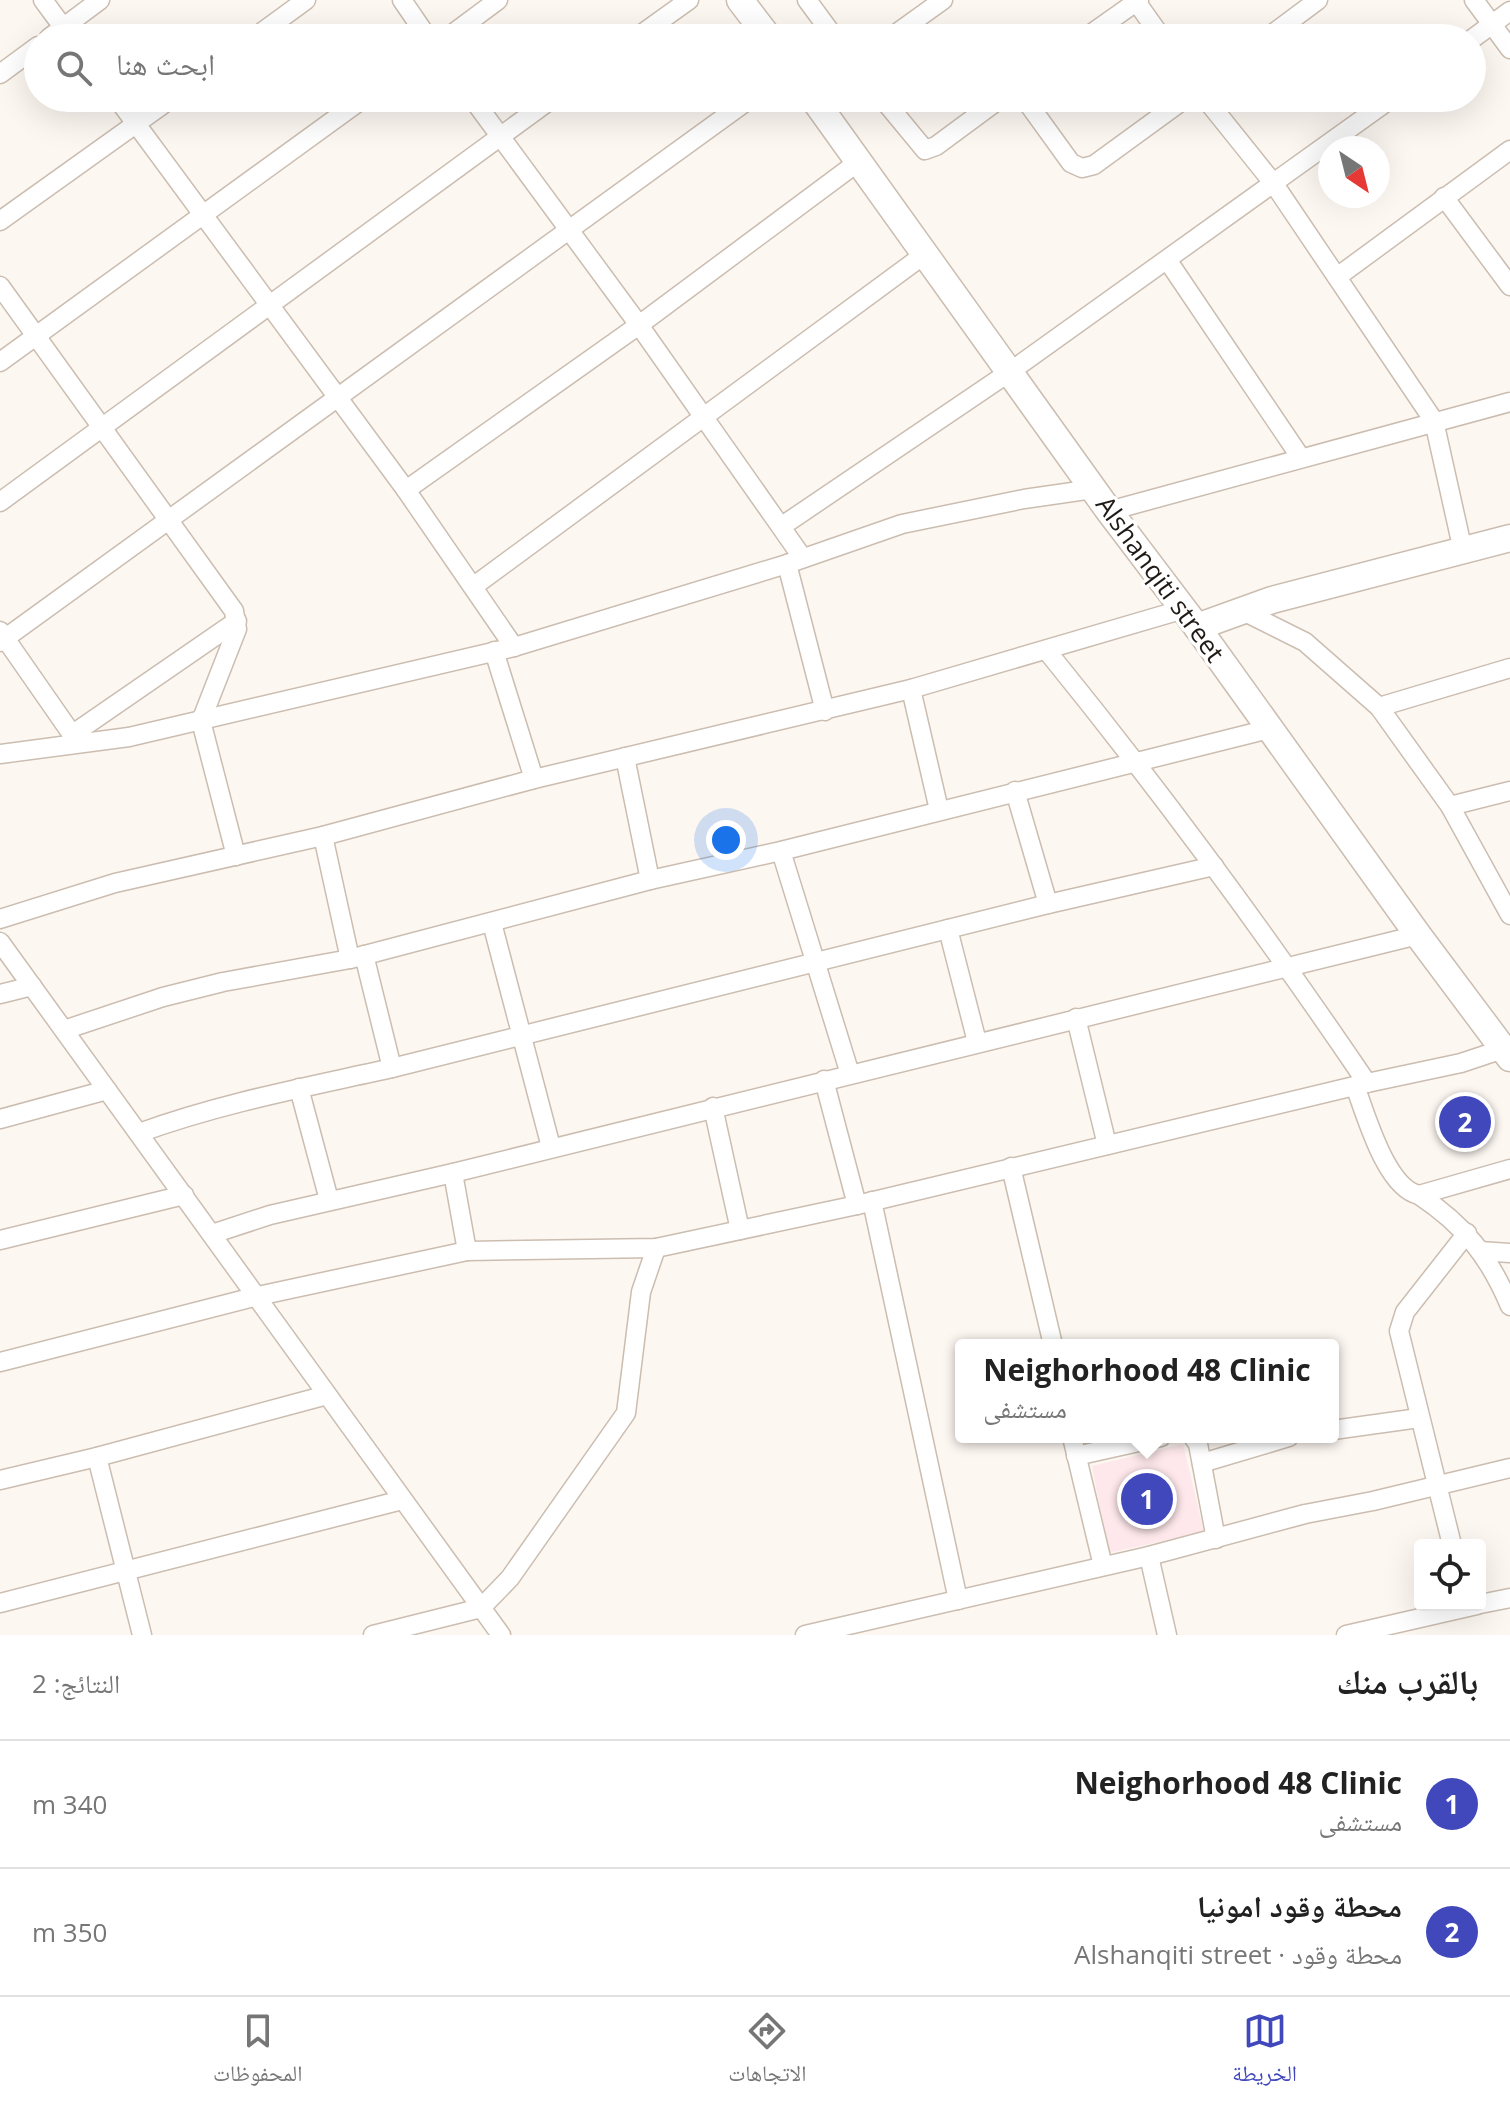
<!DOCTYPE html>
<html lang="ar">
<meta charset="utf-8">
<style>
:root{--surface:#fff;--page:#f2f2f2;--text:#222;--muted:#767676;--line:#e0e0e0;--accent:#4048bc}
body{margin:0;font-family:"Open Sans","Noto Naskh Arabic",sans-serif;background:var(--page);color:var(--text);direction:rtl}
.controls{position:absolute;right:24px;bottom:24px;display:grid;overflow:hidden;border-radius:8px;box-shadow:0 8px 32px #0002}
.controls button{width:72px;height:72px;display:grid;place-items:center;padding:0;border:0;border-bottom:2px solid var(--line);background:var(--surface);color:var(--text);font:40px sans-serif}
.compass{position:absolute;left:1318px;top:136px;width:72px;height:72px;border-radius:50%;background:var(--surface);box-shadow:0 8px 32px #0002;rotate:145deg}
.you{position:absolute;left:726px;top:840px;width:28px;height:28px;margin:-20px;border:6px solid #fff;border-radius:50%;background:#1a73e8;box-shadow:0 0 0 12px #1a73e833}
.badge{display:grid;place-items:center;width:52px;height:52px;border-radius:50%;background:var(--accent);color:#fff;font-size:26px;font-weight:700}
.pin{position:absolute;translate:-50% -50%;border:4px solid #fff;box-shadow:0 2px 8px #0006}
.popup{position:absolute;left:955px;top:1339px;width:384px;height:104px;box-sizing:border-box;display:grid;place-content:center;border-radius:8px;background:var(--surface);filter:drop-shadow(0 2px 6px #0005);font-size:26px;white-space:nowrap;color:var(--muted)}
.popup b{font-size:30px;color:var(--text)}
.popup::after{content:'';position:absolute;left:50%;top:100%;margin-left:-16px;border:16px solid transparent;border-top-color:var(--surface)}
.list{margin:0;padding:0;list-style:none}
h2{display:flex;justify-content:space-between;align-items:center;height:104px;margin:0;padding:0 32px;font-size:34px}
h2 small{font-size:26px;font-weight:400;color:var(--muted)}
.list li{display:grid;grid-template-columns:52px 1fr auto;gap:24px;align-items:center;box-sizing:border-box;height:128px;padding:0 32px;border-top:2px solid var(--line)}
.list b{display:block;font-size:30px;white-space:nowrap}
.list p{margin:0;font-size:26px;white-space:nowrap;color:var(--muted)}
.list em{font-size:26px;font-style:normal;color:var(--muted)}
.icon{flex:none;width:44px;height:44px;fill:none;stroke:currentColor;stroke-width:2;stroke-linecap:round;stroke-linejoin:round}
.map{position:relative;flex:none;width:1510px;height:1635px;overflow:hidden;direction:ltr}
.search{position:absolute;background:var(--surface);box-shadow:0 8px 32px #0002;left:24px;right:24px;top:24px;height:88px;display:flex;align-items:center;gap:20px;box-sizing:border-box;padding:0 28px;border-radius:44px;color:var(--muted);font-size:30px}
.sheet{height:360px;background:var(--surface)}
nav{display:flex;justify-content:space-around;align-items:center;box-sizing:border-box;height:112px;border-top:2px solid var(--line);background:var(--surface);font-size:22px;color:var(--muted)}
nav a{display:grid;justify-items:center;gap:4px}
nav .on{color:var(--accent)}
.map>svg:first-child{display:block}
.medical{fill:#fee8eb}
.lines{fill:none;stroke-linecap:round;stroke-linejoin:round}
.street-casing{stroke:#cbbdb0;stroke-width:21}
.secondary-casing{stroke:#cbbdb0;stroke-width:29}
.street{stroke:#fff;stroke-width:18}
.secondary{stroke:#fff;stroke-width:26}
.labels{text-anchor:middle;stroke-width:7;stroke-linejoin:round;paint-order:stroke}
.street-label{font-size:26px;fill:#1f1a16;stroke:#fff}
</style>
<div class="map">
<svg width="1510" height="1635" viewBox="0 0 1510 1635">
<rect width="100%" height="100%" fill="#fdf7f2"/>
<!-- medical -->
<path class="medical" d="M1183 1444 1204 1532 1108 1553 1092 1466Z"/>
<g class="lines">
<defs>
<g id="street">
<path d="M43 0 71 38"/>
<path d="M402 0 428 38"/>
<path d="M807 0 835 38"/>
<path d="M1135 0 1162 38"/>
<path d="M1474 0 1510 49"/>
<path d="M49 38 100 0"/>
<path d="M254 38 306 0"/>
<path d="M447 38 498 0"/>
<path d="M636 38 689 0"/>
<path d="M890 38 943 0"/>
<path d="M1085 38 1139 0"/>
<path d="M1267 38 1318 0"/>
<path d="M1472 39 1510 11"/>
<path d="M0 74 38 46"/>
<path d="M117 98 406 490 514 647"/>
<path d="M472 98 639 325 802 557"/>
<path d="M882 98 925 150 936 146 1001 98"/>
<path d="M1024 98 1071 163 1082 168 1094 165 1186 98"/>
<path d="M1205 98 1274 184 1434 421 1463 551"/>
<path d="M1444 197 1510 286"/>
<path d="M0 221 172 98"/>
<path d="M1168 261 1301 458"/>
<path d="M1337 277 1510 150"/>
<path d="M0 286 234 611 237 629 201 721 236 856"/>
<path d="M0 362 364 98"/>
<path d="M406 490 639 325 858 162"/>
<path d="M0 502 553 98"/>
<path d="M1109 511 1510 402"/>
<path d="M782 526 1011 371 1392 98"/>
<path d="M787 564 825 711"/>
<path d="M474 586 925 254"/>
<path d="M1241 610 1305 642 1379 707 1450 806 1510 915"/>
<path d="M0 631 78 743"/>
<path d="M0 642 751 98"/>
<path d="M494 651 534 779"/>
<path d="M1047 651C1160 790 1266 934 1367 1083"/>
<path d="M911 689 939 810"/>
<path d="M1379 707 1510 668"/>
<path d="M73 734 237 621"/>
<path d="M0 754 129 737 514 647 787 564 902 524 1024 499 1093 489"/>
<path d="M625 757 650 880"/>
<path d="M1015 791 1048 904"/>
<path d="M1450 806 1510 791"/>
<path d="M323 836 350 959"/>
<path d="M781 851 850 1074"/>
<path d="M0 919 115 883 323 836 534 779 911 689 1184 609"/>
<path d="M492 923 551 1147"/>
<path d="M948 929 977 1042"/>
<path d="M0 942 501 1635"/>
<path d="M364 955 392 1068"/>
<path d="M0 994 32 986"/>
<path d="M1076 1018 1107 1145"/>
<path d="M64 1030 163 997 223 982 350 959 650 880 781 851 1269 729"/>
<path d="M824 1080 857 1205"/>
<path d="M1355 1086C1366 1115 1386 1188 1419 1195L1510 1169"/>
<path d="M299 1088 329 1200"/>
<path d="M713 1107 740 1230"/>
<path d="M0 1119 107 1090"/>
<path d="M139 1133C221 1103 307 1087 392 1068L1048 904 1214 866"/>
<path d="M1011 1167 1053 1345"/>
<path d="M453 1173 467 1251"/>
<path d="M1419 1195C1464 1225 1489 1256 1510 1306"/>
<path d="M872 1201 958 1600"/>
<path d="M212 1234 270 1215 453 1173 1418 935"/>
<path d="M0 1240 184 1195"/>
<path d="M1480 1251 1510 1253"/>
<path d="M0 1362 258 1296 467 1251 656 1248 857 1205 1367 1083 1461 1063 1503 1049"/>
<path d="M1333 1430 1419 1418"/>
<path d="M1072 1437 1103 1566"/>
<path d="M1193 1437 1198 1444 1216 1539"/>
<path d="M1076 1456 1161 1437"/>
<path d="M97 1457 142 1635"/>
<path d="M1202 1463 1289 1437"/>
<path d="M0 1480 97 1457 327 1395"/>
<path d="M1452 1545 1399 1331 1405 1312 1467 1233"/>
<path d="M1149 1556 1167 1635"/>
<path d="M0 1603 402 1500"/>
<path d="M1480 1604 1510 1598"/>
<path d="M373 1635 481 1608 510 1578 626 1413 641 1292 656 1248"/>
<path d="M805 1635 1149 1556 1305 1514 1373 1501 1510 1468"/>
<path d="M1346 1635 1477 1605"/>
</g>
<g id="secondary">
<path d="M740 0 769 38"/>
<path d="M813 98 1109 511 1197 627 1418 935 1510 1058"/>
<path d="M1197 627 1272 600 1510 538"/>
</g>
</defs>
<!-- street casing -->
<use href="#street" class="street-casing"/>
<!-- secondary casing -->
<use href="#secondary" class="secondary-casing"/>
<!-- street -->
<use href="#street" class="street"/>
<!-- secondary -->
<use href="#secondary" class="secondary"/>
</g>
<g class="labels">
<!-- street labels -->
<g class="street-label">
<text transform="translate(1160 579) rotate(54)" y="9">Alshanqiti street</text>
</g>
</g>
</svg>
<div class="controls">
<button><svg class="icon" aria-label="locate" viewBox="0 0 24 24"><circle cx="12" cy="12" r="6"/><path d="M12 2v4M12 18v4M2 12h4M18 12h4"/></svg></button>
</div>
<svg class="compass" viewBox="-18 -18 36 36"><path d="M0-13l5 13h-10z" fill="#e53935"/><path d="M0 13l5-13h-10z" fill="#767676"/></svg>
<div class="you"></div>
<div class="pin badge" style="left:1147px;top:1499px">1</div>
<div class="popup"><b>Neighorhood 48 Clinic</b>مستشفى</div>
<div class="pin badge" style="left:1465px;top:1122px">2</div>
<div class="search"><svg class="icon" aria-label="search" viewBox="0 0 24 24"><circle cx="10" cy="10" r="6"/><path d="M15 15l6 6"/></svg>ابحث هنا</div>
</div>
<section class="sheet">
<h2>بالقرب منك<small>النتائج: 2</small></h2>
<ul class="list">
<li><span class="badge">1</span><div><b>Neighorhood 48 Clinic</b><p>مستشفى</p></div><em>340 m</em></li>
<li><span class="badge">2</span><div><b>محطة وقود امونيا</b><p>محطة وقود · Alshanqiti street</p></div><em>350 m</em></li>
</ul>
</section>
<nav>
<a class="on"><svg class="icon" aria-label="map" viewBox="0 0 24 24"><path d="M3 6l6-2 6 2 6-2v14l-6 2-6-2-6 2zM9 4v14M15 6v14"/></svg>الخريطة</a>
<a><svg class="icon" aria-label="directions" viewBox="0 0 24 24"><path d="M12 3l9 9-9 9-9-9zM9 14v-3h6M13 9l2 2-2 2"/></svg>الاتجاهات</a>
<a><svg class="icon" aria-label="saved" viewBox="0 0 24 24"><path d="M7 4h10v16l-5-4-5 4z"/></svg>المحفوظات</a>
</nav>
